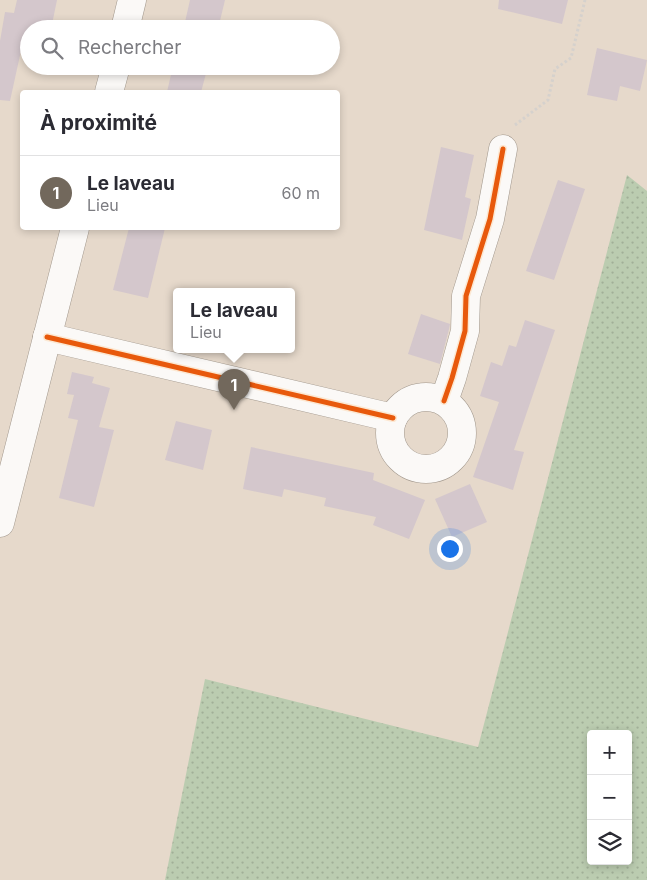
<!DOCTYPE html>
<html lang="fr">
<meta charset="utf-8">
<style>
:root{--surface:#fff;--page:#f7f7f7;--text:#2b2b33;--muted:#7c7c81;--line:#e1e1e2;--accent:#72685c}
body{margin:0;font-family:Inter,sans-serif;background:var(--page);color:var(--text)}
.controls{position:absolute;right:15px;bottom:15px;display:grid;overflow:hidden;border-radius:5px;box-shadow:0 2px 8px #0003}
.controls button{width:45px;height:45px;display:grid;place-items:center;padding:0;border:0;border-bottom:1px solid var(--line);background:var(--surface);color:var(--text);font:25px sans-serif}
.you{position:absolute;left:449px;top:548px;width:18px;height:18px;margin:-12px;border:4px solid #fff;border-radius:50%;background:#1a73e8;box-shadow:0 0 0 8px #1a73e833}
.badge{display:grid;place-items:center;width:32px;height:32px;border-radius:50%;background:var(--accent);color:#fff;font-size:16px;font-weight:700}
.pin{position:absolute;translate:-50% -41px;filter:drop-shadow(0 1px 2px #0008)}
.pin::after{content:'';position:absolute;top:26px;width:18px;height:15px;background:inherit;clip-path:polygon(0 0,100% 0,50% 100%)}
.popup{position:absolute;left:173px;top:288px;width:122px;height:65px;box-sizing:border-box;display:grid;place-content:center;border-radius:5px;background:var(--surface);filter:drop-shadow(0 1px 4px #0005);font-size:16px;white-space:nowrap;color:var(--muted)}
.popup b{font-size:19px;color:var(--text)}
.popup::after{content:'';position:absolute;left:50%;top:100%;margin-left:-10px;border:10px solid transparent;border-top-color:var(--surface)}
.list{margin:0;padding:0;list-style:none}
h2{display:flex;justify-content:space-between;align-items:center;height:65px;margin:0;padding:0 20px;font-size:21px}
h2 small{font-size:16px;font-weight:400;color:var(--muted)}
.list li{display:grid;grid-template-columns:32px 1fr auto;gap:15px;align-items:center;box-sizing:border-box;height:75px;padding:0 20px;border-top:1px solid var(--line)}
.list b{display:block;font-size:19px;white-space:nowrap}
.list p{margin:0;font-size:16px;white-space:nowrap;color:var(--muted)}
.list em{font-size:16px;font-style:normal;color:var(--muted)}
.icon{flex:none;width:28px;height:28px;fill:none;stroke:currentColor;stroke-width:2;stroke-linecap:round;stroke-linejoin:round}
.map{position:relative;flex:none;width:647px;height:880px;overflow:hidden}
.search{position:absolute;background:var(--surface);box-shadow:0 2px 8px #0003;left:20px;top:20px;width:320px;height:55px;display:flex;align-items:center;gap:12px;box-sizing:border-box;padding:0 18px;border-radius:28px;color:var(--muted);font-size:19px}
.panel{position:absolute;background:var(--surface);box-shadow:0 2px 8px #0003;left:20px;top:90px;width:320px;height:140px;border-radius:5px}
.map>svg:first-child{display:block}
.grass{fill:url(#grass-dots);fill-rule:evenodd}
.building{fill:#d4c7cc}
.lines{fill:none;stroke-linecap:round;stroke-linejoin:round}
.minor-casing{stroke:#a1978c;stroke-width:29}
.path{stroke:#d5d1cd;stroke-width:3;stroke-dasharray:2.5 2.5;stroke-linecap:butt}
.minor{stroke:#fbf9f7;stroke-width:28}
.cycleway-casing{stroke:#fce8d2;stroke-width:8}
.cycleway{stroke:#e8590c;stroke-width:5}
</style>
<div class="map">
<svg width="647" height="880" viewBox="0 0 647 880">
<defs>
<pattern id="grass-dots" width="8" height="8" patternUnits="userSpaceOnUse" patternTransform="scale(1.25)"><rect width="8" height="8" fill="#bbccb0"/><path d="M2 2h.1M6 6h.1" fill="none" stroke="#a1af97" stroke-width="1.8" stroke-linecap="round"/></pattern>
</defs>
<rect width="100%" height="100%" fill="#e6d9cb"/>
<!-- grass -->
<path class="grass" d="M627 175 647 191V880H165L205 679 478 747ZM591 734H628V861H591Z"/>
<!-- building -->
<g class="building">
<path d="M17 0H57L51 29H29V38L24 37 10 101 0 100V41L5 12 14 13Z"/>
<path d="M190 0H225L218 29H213L185 22Z"/>
<path d="M499 0H568L562 24 498 9Z"/>
<path d="M597 48 647 60 640 91 620 86 617 101 587 95Z"/>
<path d="M173 66H208L201 92H167Z"/>
<path d="M441 147 474 155 465 197 471 199 462 240 424 230Z"/>
<path d="M558 180 585 189 554 280 526 271Z"/>
<path d="M129 228H165L148 298 113 290Z"/>
<path d="M421 314 450 324 449 329 440 364 408 354Z"/>
<path d="M525 320 555 330 514 450 524 452 513 490 473 477 499 402 480 396 491 362 502 366 509 345 516 347Z"/>
<path d="M72 372 94 377 92 383 110 388 99 427 114 430 94 507 59 498 78 420 68 418 74 395 67 394Z"/>
<path d="M176 421 212 430 203 470 165 460Z"/>
<path d="M251 447 374 473 373 480 425 500 409 539 373 525 376 517 324 506 326 498 284 489 282 497 243 489Z"/>
<path d="M470 484 487 522 452 537 435 499Z"/>
</g>
<g class="lines">
<defs>
<g id="minor">
<path d="M125 29 132 0"/>
<path d="M109 92 116 66"/>
<path d="M47 337 393 418"/>
<circle cx="426" cy="433" r="36"/>
<path d="M444 401 452 378 465 331 466 296 490 219 503 149"/>
<path d="M0 523 75 228"/>
</g>
</defs>
<!-- minor casing -->
<use href="#minor" class="minor-casing"/>
<!-- path -->
<path class="path" d="M515 125 548 100 555 69 571 58 585 0"/>
<!-- minor -->
<use href="#minor" class="minor"/>
<defs>
<g id="cycleway">
<path d="M47 337 393 418"/>
<path d="M444 401 452 378 465 331 466 296 490 219 503 149"/>
</g>
</defs>
<!-- cycleway casing -->
<use href="#cycleway" class="cycleway-casing"/>
<!-- cycleway -->
<use href="#cycleway" class="cycleway"/>
</g>
</svg>
<div class="controls">
<button>+</button>
<button>−</button>
<button><svg class="icon" aria-label="layers" viewBox="0 0 24 24"><path d="M12 4l9 5-9 5-9-5zM3 14l9 5 9-5"/></svg></button>
</div>
<div class="you"></div>
<div class="pin badge" style="left:234px;top:410px">1</div>
<div class="popup"><b>Le laveau</b>Lieu</div>
<div class="search"><svg class="icon" aria-label="search" viewBox="0 0 24 24"><circle cx="10" cy="10" r="6"/><path d="M15 15l6 6"/></svg>Rechercher</div>
<section class="panel">
<h2>À proximité<small></small></h2>
<ul class="list">
<li><span class="badge">1</span><div><b>Le laveau</b><p>Lieu</p></div><em>60 m</em></li>
</ul>
</section>
</div>
